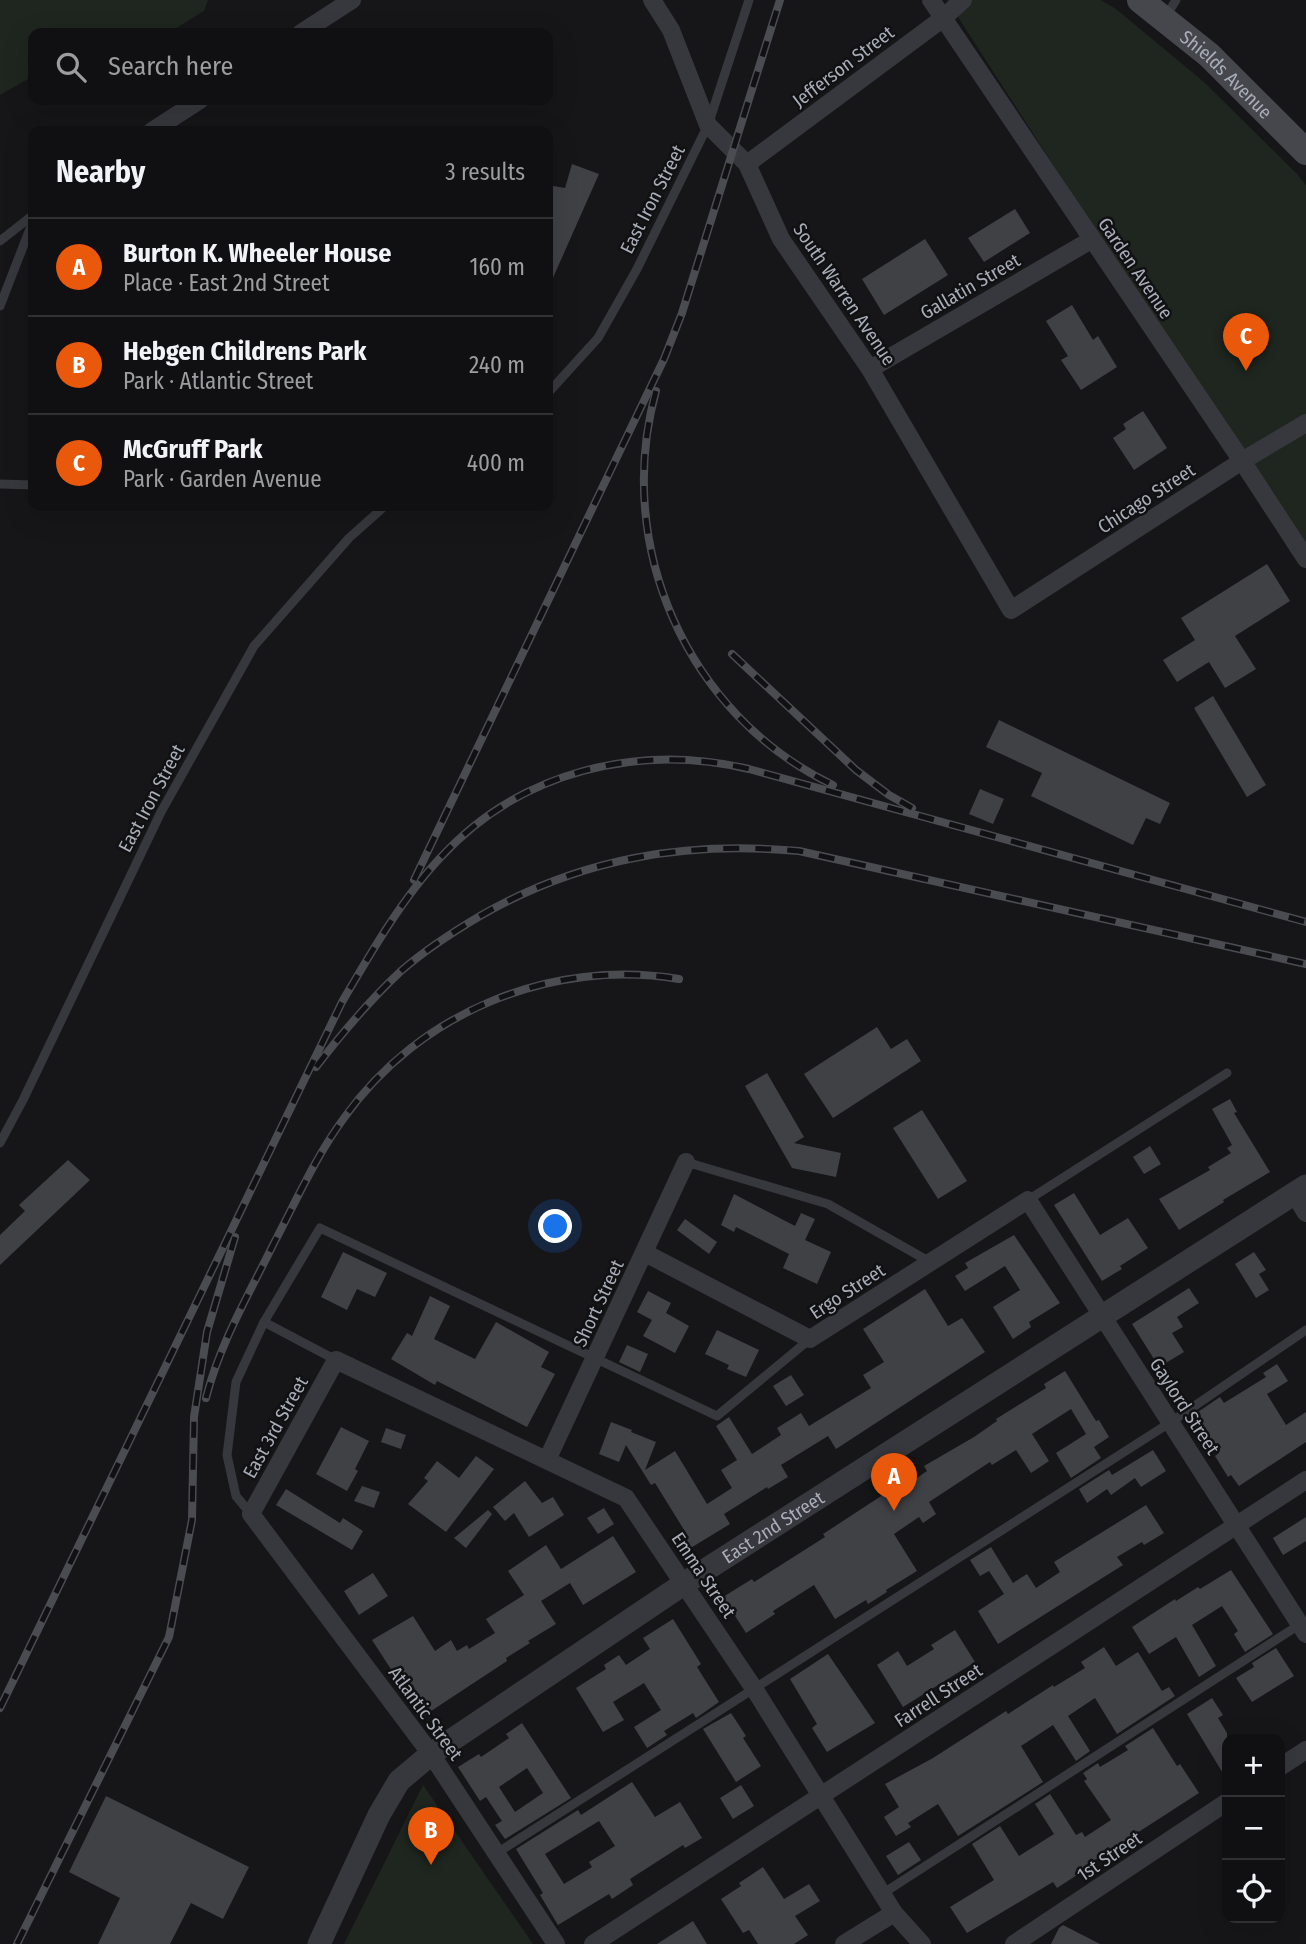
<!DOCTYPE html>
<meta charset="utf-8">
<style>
:root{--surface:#101012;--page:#19191b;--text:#f1f3f6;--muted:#9c9d9f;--line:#303032;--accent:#ea580c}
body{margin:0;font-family:"Fira Sans Condensed",sans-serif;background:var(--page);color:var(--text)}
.controls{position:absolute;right:21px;bottom:21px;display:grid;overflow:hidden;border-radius:14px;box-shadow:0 7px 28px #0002}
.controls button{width:63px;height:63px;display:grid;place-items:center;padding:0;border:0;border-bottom:2px solid var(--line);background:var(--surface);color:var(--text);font:35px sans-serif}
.you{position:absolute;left:556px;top:1227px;width:24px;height:24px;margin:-18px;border:5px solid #fff;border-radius:50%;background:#1a73e8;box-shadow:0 0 0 10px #1a73e833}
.badge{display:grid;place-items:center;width:46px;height:46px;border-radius:50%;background:var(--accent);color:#fff;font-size:23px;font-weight:700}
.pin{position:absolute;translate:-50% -58px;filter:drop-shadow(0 2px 4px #0008)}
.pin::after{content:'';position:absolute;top:37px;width:24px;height:21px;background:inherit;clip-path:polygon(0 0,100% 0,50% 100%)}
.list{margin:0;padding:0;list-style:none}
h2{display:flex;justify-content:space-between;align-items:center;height:91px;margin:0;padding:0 28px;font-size:30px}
h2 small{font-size:23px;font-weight:400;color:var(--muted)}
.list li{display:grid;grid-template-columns:46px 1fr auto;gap:21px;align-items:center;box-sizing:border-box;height:98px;padding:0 28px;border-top:2px solid var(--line)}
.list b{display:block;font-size:26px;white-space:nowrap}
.list p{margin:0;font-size:23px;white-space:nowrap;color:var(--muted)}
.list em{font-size:23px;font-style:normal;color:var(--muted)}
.icon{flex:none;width:38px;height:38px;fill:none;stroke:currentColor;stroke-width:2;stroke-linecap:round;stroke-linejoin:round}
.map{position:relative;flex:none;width:1306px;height:1944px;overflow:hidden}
.search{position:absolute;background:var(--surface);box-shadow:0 7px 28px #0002;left:28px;top:28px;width:525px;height:77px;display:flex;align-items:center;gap:18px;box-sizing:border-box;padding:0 24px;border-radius:14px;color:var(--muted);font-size:26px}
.panel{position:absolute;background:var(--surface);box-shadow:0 7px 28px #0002;left:28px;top:126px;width:525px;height:385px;border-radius:14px}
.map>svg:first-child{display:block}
.green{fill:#1e261f}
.building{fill:#404145;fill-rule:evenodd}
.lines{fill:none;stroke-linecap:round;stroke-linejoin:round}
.service{stroke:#37383d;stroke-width:9}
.minor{stroke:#37383d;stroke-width:18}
.tertiary{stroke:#37383d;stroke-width:23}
.secondary{stroke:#45474d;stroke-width:26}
.rail-casing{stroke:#4a4c52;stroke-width:8}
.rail{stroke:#111113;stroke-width:5;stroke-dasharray:16;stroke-linecap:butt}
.labels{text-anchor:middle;stroke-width:5;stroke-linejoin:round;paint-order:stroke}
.street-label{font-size:19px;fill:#a8adb8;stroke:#111113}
</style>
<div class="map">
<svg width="1306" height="1944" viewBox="0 0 1306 1944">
<rect width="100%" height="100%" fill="#161618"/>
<!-- green -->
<g class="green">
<path d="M0 0H208L204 11 168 33H33V76L0 95Z"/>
<path d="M947 0H1101L1116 9 1204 82 1297 174 1306 185V557Z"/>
<path d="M423 1785 533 1944H344Z"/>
</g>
<!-- building -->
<g class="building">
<path d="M572 164 599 174 548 289V185L565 188Z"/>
<path d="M1015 209 1030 233 984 262 968 238Z"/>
<path d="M925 239 948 275 884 315 862 279Z"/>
<path d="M1072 305 1093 340 1098 336 1117 367 1081 390 1061 360 1068 356 1046 321Z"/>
<path d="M1143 411 1167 448 1134 470 1113 438 1126 429 1123 424Z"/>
<path d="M1267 564 1290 601 1235 636 1256 669 1225 688 1209 662 1177 682 1163 660 1195 640 1181 618Z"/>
<path d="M1213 696 1266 785 1247 797 1194 708Z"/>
<path d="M999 720 1170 803 1160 824 1146 818 1133 845 1031 796 1042 773 986 747Z"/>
<path d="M980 789 1004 799 993 824 969 814Z"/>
<path d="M877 1027 891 1049 907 1039 921 1061 833 1118 804 1074Z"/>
<path d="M767 1073 804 1137 794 1143 841 1153 836 1177 792 1168 745 1086Z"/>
<path d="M1230 1099 1237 1112 1234 1113 1270 1172 1223 1200 1224 1202 1179 1230 1159 1199 1210 1170 1208 1167 1231 1153 1227 1148 1232 1145 1212 1109Z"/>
<path d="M922 1110 967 1181 938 1199 893 1128Z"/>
<path d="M1150 1146 1161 1164 1144 1174 1133 1157Z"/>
<path d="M68 1160 90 1180 0 1265V1235L25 1211 19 1205Z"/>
<path d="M1074 1193 1100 1235 1128 1218 1148 1248 1120 1266 1122 1269 1102 1281 1054 1205Z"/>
<path d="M734 1194 795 1226 801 1213 815 1219 805 1240 831 1252 817 1284 783 1268 789 1254 736 1227 734 1232 721 1225Z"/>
<path d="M685 1219 717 1242 709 1254 677 1230Z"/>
<path d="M1014 1235 1060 1303 1029 1322 1031 1327 1013 1339 993 1307 1020 1290 1005 1266 965 1291 955 1276 968 1268 965 1263Z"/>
<path d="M343 1252 387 1273 375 1297 357 1289 347 1310 321 1297Z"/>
<path d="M1254 1252 1266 1270 1259 1274 1269 1290 1256 1298 1235 1264Z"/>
<path d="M1189 1288 1199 1303 1177 1317 1183 1327 1172 1333 1184 1352 1159 1367 1132 1324Z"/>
<path d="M925 1289 948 1326 962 1318 985 1352 836 1449 828 1436 781 1465 788 1477 768 1489 767 1487 724 1514 730 1524 689 1549 681 1536 686 1533 655 1483 651 1485 626 1445 619 1462 599 1454 611 1422 632 1430 631 1432 656 1442 645 1470 675 1451 707 1504 732 1488 721 1470 737 1460 716 1426 729 1417 752 1454 781 1435 777 1428 801 1413 809 1426 871 1388 863 1375 884 1362 863 1329Z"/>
<path d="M648 1291 671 1303 666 1313 689 1326 675 1353 643 1336 652 1320 637 1312Z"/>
<path d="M430 1296 450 1306 434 1339 475 1359 496 1322 549 1352 541 1367 555 1374 527 1427 437 1381 435 1385 391 1359 407 1333 412 1336Z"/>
<path d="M717 1330 759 1350 746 1377 727 1369 729 1365 705 1354Z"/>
<path d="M627 1345 648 1354 640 1372 619 1362Z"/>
<path d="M1277 1364 1288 1381 1267 1394 1286 1425 1306 1412V1442L1239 1486 1231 1475 1228 1477 1215 1456 1219 1453 1195 1414 1220 1397 1224 1403 1266 1377 1263 1373Z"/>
<path d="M1065 1371 1096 1421 1099 1420 1109 1437 1094 1447 1101 1458 1071 1478 1056 1453 1086 1434 1071 1409 1032 1434 1049 1461 1031 1473 1016 1450 992 1465 990 1462 929 1502 936 1514 923 1523 919 1517 894 1534 917 1571 886 1590 887 1592 868 1604 866 1600 835 1619 814 1585 773 1611 775 1614 746 1633 723 1597 752 1579 754 1582 825 1537 823 1534 895 1487 898 1491 927 1471 924 1466 974 1437 997 1421 996 1419 1046 1388 1044 1384Z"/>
<path d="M791 1375 804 1395 786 1406 773 1386Z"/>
<path d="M341 1427 369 1441 355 1469 358 1471 347 1491 316 1474Z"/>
<path d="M386 1428 406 1435 401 1449 381 1442Z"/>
<path d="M1153 1450 1166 1471 1141 1487 1135 1478 1111 1495 1107 1489 1087 1503 1079 1489 1109 1470 1112 1475Z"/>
<path d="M476 1456 494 1469 446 1532 408 1504 428 1481 424 1478 437 1461 459 1478Z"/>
<path d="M525 1481 542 1503 553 1497 564 1515 529 1537 514 1513 505 1521 493 1507Z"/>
<path d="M362 1486 380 1492 374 1508 354 1501Z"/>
<path d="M286 1489 340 1523 343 1518 363 1531 352 1550 276 1505Z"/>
<path d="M1146 1505 1164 1533 1144 1545 1142 1542 1117 1557 1123 1565 998 1644 978 1611 1004 1594 989 1571 980 1576 970 1560 991 1547 1013 1583 1027 1574 1036 1588 1060 1572 1054 1562Z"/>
<path d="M604 1508 614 1524 598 1534 587 1518Z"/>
<path d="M488 1510 492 1514 466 1548 454 1538Z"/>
<path d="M1306 1517V1541L1283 1555 1273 1538Z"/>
<path d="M613 1536 636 1572 583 1605 570 1583 541 1601 556 1624 528 1641 530 1643 506 1658 507 1661 422 1717 372 1640 413 1616 435 1651 451 1640 457 1651 467 1645 469 1649 495 1633 486 1619 524 1595 508 1571 546 1545 561 1569Z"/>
<path d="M1231 1570 1273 1634 1245 1652 1234 1634 1238 1631 1222 1606 1192 1625 1216 1666 1199 1677 1176 1637 1149 1654 1132 1627 1175 1599 1176 1601 1198 1587 1200 1589Z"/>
<path d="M373 1573 388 1596 359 1615 344 1591Z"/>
<path d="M673 1619 701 1664 697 1667 719 1702 696 1718 693 1713 664 1731 667 1735 647 1748 634 1727 661 1710 644 1683 613 1702 624 1720 603 1732 576 1688 606 1669 604 1665 619 1655 626 1665 650 1649 643 1638Z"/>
<path d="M955 1630 975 1662 903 1707 877 1665 898 1651 907 1666 934 1649 931 1645Z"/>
<path d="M1104 1647 1116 1666 1138 1652 1162 1691 1169 1687 1175 1696 1117 1734 1095 1698 1068 1716 1090 1751 1076 1761 1053 1725 1021 1746 1043 1782 958 1836 938 1804 908 1823 911 1827 896 1836 884 1817 899 1807 885 1784 933 1758 1006 1711 1008 1714 1053 1685 1054 1687 1085 1668 1081 1662Z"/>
<path d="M1276 1648 1294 1676 1252 1702 1236 1678 1254 1667 1252 1663Z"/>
<path d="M828 1654 875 1723 827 1752 812 1728 817 1724 790 1679Z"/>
<path d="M1212 1698 1223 1715 1218 1718 1227 1733V1780L1187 1714Z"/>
<path d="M731 1713 746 1736 743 1738 761 1766 736 1782 703 1729Z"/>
<path d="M522 1723 571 1798 505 1839 495 1825 502 1821 486 1797 480 1801 458 1767 479 1754 481 1757 509 1738 506 1734ZM527 1768 543 1793 515 1812 499 1787Z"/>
<path d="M1153 1728 1177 1766 1180 1764 1199 1793 1075 1873 1077 1875 1057 1888 1053 1882 967 1933 950 1907 994 1880 972 1844 1000 1826 1019 1856 1054 1834 1035 1804 1050 1794 1076 1835 1082 1832 1085 1837 1111 1820 1084 1781 1087 1779 1083 1773 1098 1763 1100 1767 1128 1750 1125 1746Z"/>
<path d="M632 1782 655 1817 680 1802 702 1838 685 1848 683 1845 630 1879 633 1885 612 1899 609 1894 558 1925 540 1895 543 1893 516 1849 578 1810 581 1815ZM599 1821 615 1846 589 1862 592 1867 564 1884 545 1854Z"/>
<path d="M741 1785 754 1806 733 1819 720 1798Z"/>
<path d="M106 1796 249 1867 223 1919 191 1903 170 1944H98L120 1898 69 1872Z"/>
<path d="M909 1842 921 1860 898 1875 886 1856Z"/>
<path d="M763 1867 784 1899 809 1884 820 1901 795 1916 808 1935 794 1944H758L749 1930 743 1933 721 1899 741 1886 739 1883Z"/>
<path d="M693 1921 707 1944H657Z"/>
<path d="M1063 1925 1100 1944H1051L1059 1928Z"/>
</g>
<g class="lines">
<!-- service -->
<g class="service">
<path d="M1165 18 1176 0"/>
<path d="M0 241 33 215"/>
<path d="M0 306 33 221"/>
<path d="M548 393 598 338 637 269 708 125 749 0"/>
<path d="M0 484 33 485"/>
<path d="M0 1143 23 1100 161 812 254 646 349 538 385 506"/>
<path d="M686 1162 828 1204 930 1262"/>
<path d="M1028 1200 1227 1073"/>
<path d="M336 1360 264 1322 320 1228 717 1416 810 1339"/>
<path d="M251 1514 236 1496 227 1455 236 1382 264 1322"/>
<path d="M497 1853 1171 1422 1306 1330"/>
<path d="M882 1894 1302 1623"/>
</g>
<!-- minor -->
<g class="minor">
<path d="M652 0 671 30 708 125 747 164 781 239 870 369 1011 610 1242 461 1306 423"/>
<path d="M931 0 1242 461 1306 559"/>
<path d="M301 33 352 0"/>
<path d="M152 131 200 100"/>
<path d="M747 164 942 19 963 0"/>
<path d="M870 369 1091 240"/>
<path d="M1295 1195 1306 1213"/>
<path d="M645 1253 810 1339 1028 1200 1306 1634"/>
<path d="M547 1460 686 1162"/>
<path d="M1280 1767 1306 1750"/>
<path d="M556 1944 431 1754 251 1514 336 1360 626 1498 755 1690 894 1913 922 1944"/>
<path d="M593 1944 1306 1480"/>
<path d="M844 1944 894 1913"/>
<path d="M1014 1944 1227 1802"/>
</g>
<!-- tertiary -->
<path class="tertiary" id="s1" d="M319 1944 379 1815 399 1781 431 1754 685 1583 1306 1186"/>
<!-- secondary -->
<path class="secondary" id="s2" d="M1140 0 1209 55 1306 152"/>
<defs>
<g id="rail">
<path d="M656 391C613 546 687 715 833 785"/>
<path d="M732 654 856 770 889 795 912 808"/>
<path d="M414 880 664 359 682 313 780 0"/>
<path d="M316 1067C342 1033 370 1000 401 971 425 950 453 932 480 916 581 858 684 841 799 851L1306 964"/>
<path d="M206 1398C220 1343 249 1294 274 1243 296 1201 316 1156 344 1118 419 1012 552 958 679 979"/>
<path d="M0 1708 342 1002C370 954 403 897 441 857 520 771 638 743 749 769L1306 922"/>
<path d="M17 1944 169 1637 192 1520 194 1417 207 1332 235 1237"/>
</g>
</defs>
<!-- rail casing -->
<use href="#rail" class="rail-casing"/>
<!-- rail -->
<use href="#rail" class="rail"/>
</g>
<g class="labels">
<!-- street labels -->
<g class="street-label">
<text transform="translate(843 66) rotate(-37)" y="7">Jefferson Street</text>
<text dy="7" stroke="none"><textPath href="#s2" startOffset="114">Shields Avenue</textPath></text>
<text transform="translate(652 199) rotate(-63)" y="7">East Iron Street</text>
<text transform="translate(1136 268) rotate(56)" y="7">Garden Avenue</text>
<text transform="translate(970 286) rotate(-30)" y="7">Gallatin Street</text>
<text transform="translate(845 294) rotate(56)" y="7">South Warren Avenue</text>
<text transform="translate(1146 498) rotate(-33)" y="7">Chicago Street</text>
<text transform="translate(151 798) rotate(-62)" y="7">East Iron Street</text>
<text transform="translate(847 1291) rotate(-33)" y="7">Ergo Street</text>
<text transform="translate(598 1303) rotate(-65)" y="7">Short Street</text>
<text transform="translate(1185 1406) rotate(57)" y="7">Gaylord Street</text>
<text transform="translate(275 1427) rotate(-61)" y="7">East 3rd Street</text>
<text dy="7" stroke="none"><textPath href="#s1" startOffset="634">East 2nd Street</textPath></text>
<text transform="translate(704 1575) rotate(56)" y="7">Emma Street</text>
<text transform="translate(938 1695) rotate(-33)" y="7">Farrell Street</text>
<text transform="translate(426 1713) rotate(54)" y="7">Atlantic Street</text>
<text transform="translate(1109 1856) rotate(-34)" y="7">1st Street</text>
</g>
</g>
</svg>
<div class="controls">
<button>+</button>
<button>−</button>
<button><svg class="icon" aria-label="locate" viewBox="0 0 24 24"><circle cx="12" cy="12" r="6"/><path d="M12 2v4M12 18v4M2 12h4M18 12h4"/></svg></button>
</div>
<div class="you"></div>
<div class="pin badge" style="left:894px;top:1511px">A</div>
<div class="pin badge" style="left:431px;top:1865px">B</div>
<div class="pin badge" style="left:1246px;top:371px">C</div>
<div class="search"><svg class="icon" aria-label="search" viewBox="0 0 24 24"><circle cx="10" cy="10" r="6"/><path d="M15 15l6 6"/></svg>Search here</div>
<section class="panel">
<h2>Nearby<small>3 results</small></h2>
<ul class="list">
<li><span class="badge">A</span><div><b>Burton K. Wheeler House</b><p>Place · East 2nd Street</p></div><em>160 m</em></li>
<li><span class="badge">B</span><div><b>Hebgen Childrens Park</b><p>Park · Atlantic Street</p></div><em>240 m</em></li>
<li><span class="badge">C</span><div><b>McGruff Park</b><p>Park · Garden Avenue</p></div><em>400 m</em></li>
</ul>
</section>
</div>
